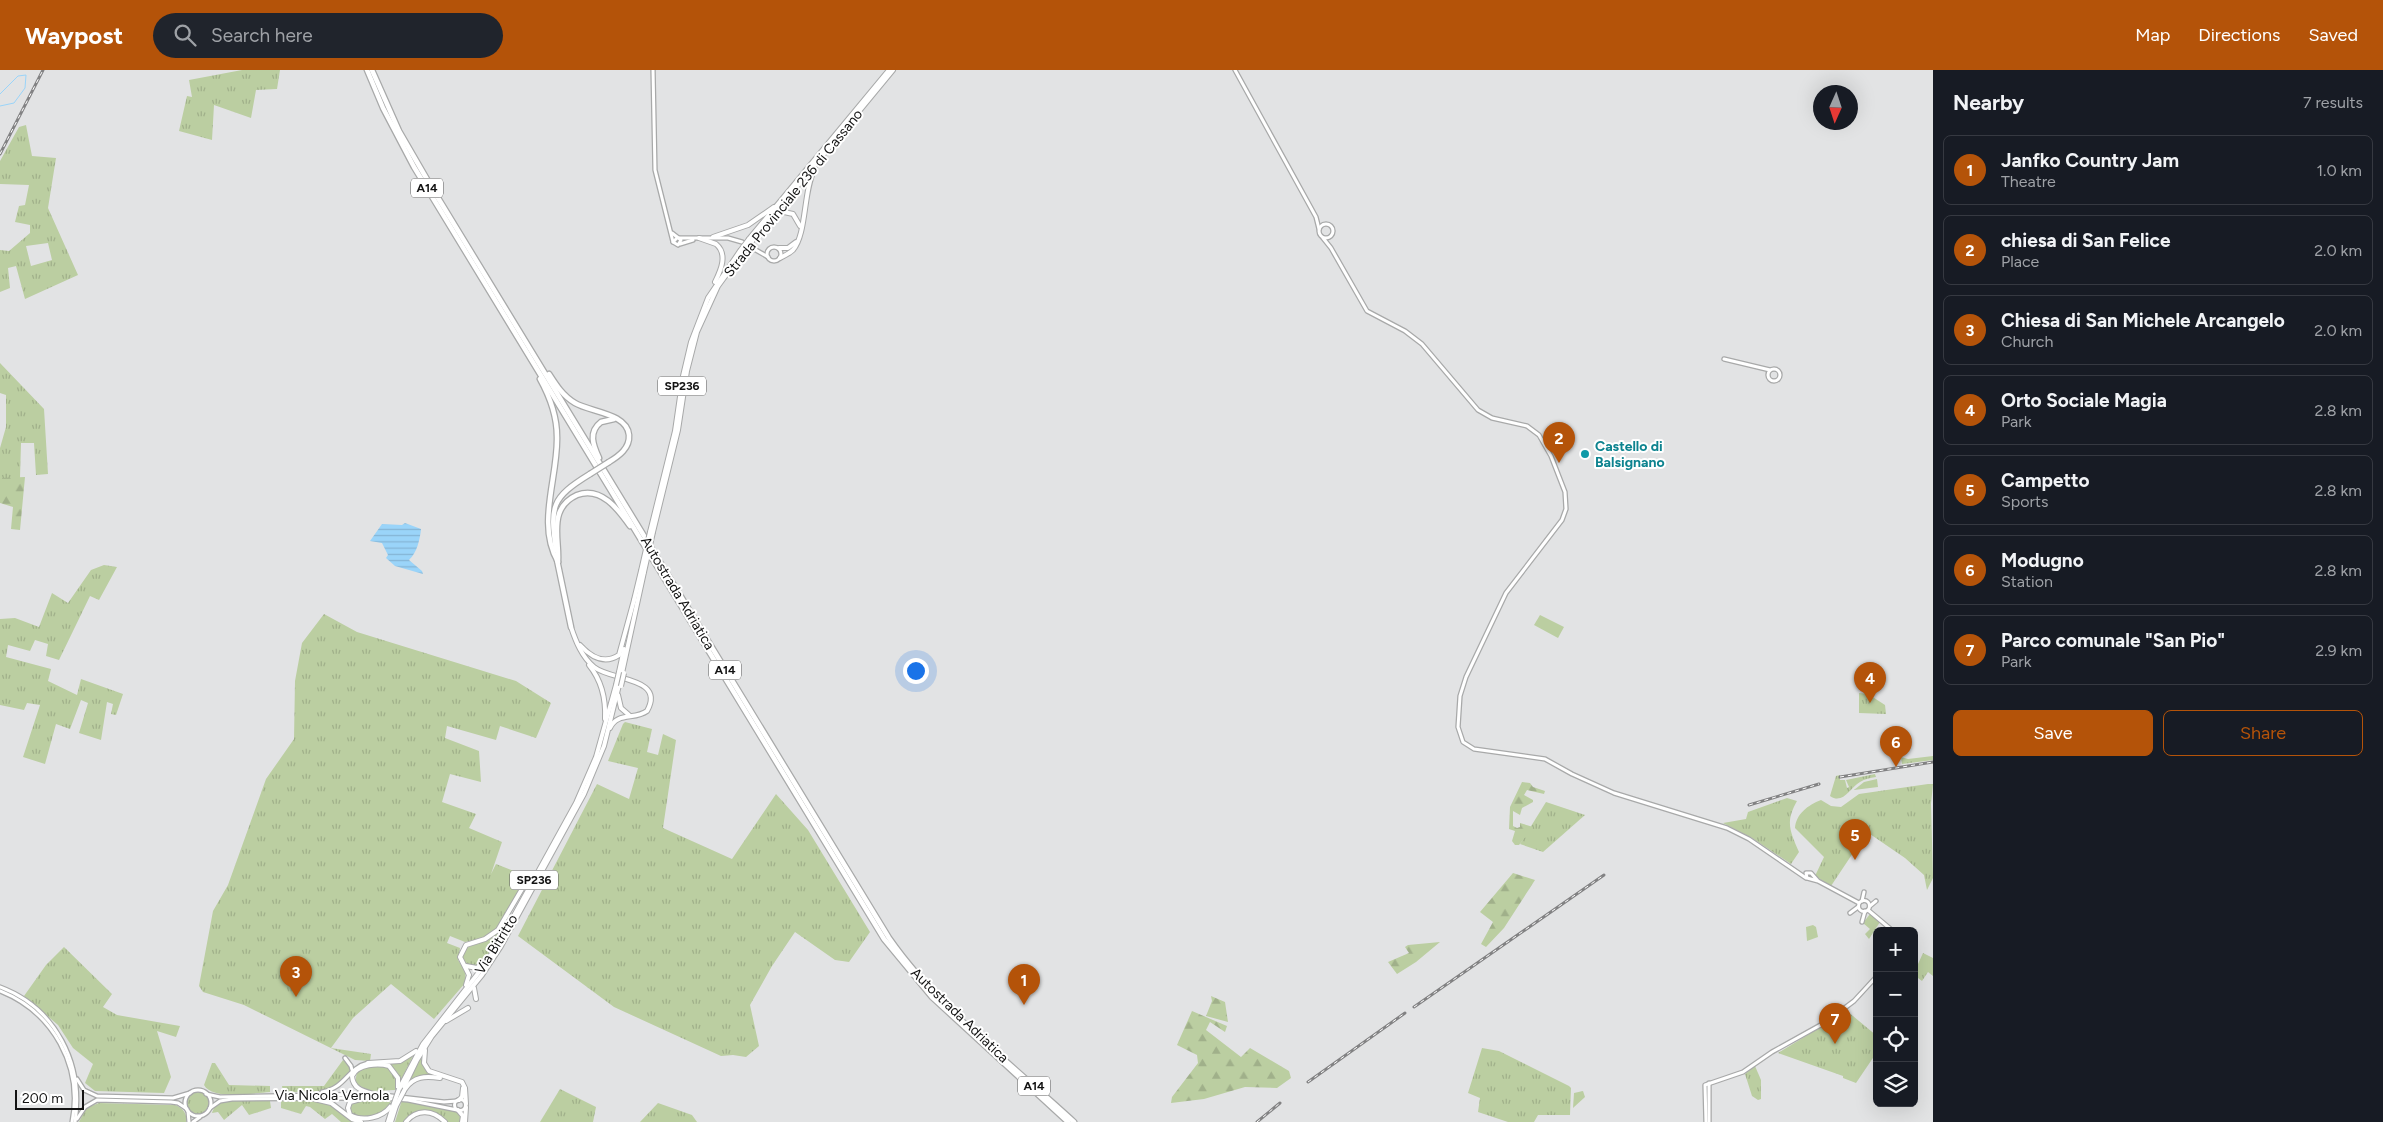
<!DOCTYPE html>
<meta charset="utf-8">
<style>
:root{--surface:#171b24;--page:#20242c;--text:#f1f3f6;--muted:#9ea1a6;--line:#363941;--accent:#b45309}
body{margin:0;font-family:Figtree,sans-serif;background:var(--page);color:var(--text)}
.controls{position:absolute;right:15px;bottom:15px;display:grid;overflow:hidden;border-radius:8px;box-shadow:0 5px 20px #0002}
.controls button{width:45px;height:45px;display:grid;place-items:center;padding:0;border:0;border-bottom:1px solid var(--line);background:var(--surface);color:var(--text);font:25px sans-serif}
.compass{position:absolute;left:1813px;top:15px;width:45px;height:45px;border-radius:50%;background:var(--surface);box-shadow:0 5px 20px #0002;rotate:183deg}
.scale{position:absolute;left:15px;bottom:12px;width:69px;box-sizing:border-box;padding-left:5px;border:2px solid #131313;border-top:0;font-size:14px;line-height:18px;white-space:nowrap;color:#131313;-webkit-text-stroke:4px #fff;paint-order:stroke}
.you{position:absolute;left:915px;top:600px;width:18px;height:18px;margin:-12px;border:4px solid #fff;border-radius:50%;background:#1a73e8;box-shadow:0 0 0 8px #1a73e833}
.badge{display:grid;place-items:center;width:32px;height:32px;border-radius:50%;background:var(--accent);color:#fff;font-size:16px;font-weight:700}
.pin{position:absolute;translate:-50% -41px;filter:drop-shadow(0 1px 2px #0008)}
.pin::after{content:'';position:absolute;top:26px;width:18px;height:15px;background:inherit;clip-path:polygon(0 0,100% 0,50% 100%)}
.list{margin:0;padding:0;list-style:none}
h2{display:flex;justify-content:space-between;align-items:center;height:65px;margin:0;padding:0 20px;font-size:21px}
h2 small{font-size:16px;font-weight:400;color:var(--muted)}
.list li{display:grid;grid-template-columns:32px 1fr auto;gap:15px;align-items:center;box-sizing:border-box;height:70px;margin:0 10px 10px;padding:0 10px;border:1px solid var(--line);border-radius:8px}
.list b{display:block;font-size:19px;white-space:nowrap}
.list p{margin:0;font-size:16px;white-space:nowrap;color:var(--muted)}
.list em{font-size:16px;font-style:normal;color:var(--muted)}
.actions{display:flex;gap:10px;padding:15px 20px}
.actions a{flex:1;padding:11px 0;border:1px solid var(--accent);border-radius:8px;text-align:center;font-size:18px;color:var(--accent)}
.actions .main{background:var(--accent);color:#fff}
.icon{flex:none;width:28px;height:28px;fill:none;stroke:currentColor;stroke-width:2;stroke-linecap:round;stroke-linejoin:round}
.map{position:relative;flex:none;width:1933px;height:1052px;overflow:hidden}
header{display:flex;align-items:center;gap:30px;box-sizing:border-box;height:70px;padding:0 25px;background:var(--accent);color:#fff}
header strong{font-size:24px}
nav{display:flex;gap:28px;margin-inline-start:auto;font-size:18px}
.search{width:350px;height:45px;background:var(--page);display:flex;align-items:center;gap:12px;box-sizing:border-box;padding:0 18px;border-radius:28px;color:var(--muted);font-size:19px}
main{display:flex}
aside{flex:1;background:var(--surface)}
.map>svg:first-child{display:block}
.grass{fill:url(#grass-tufts);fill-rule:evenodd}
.forest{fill:url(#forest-firs)}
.garden{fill:#bbcea1}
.water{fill:url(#water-rules)}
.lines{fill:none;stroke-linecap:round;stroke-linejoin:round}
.stream{stroke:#9ad4f9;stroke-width:1}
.secondary-casing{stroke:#a8a9a9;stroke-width:5.5}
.trunk-casing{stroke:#a8a9a9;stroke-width:6}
.motorway-casing{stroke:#a8a9a9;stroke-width:7}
.secondary{stroke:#fff;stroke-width:3}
.trunk{stroke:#fff;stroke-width:4}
.motorway{stroke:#fff;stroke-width:4.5}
.rail-casing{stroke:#828283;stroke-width:3}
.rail{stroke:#fff;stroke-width:1;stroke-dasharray:4;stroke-linecap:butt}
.trunk-bridge-casing{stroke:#a8a9a9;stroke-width:6;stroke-linecap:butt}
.motorway-bridge-casing{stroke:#a8a9a9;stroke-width:7;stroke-linecap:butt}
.trunk-bridge{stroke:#fff;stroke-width:4}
.motorway-bridge{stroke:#fff;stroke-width:4.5}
.culture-dot{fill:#0f9aa8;stroke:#fff;stroke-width:2}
.labels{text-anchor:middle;stroke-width:4;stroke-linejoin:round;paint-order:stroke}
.shield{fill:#fff;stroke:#5a5a5a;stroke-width:1}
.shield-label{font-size:12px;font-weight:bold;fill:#131313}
.street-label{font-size:14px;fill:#131313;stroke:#fff}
.culture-label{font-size:14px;font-weight:bold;fill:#0d838f;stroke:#fff;text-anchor:start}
</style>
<header>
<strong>Waypost</strong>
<div class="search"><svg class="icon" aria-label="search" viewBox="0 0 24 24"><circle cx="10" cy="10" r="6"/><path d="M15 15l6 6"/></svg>Search here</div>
<nav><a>Map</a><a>Directions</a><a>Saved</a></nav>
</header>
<main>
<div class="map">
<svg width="1933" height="1052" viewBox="0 0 1933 1052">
<defs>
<pattern id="grass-tufts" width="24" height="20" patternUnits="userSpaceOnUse" patternTransform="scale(1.25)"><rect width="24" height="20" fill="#bbcea1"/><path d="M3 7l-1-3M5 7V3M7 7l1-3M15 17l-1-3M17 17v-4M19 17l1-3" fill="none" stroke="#a0b08a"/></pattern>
<pattern id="forest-firs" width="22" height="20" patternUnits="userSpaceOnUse" patternTransform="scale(1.25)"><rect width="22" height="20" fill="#bbcea1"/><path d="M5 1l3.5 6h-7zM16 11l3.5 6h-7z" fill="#a0b08a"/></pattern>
<pattern id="water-rules" width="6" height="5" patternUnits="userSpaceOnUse" patternTransform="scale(1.25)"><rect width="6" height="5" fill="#9ad4f9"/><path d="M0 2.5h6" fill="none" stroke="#84b5d5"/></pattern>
</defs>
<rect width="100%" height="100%" fill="#e2e3e4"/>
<!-- grass -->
<g class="grass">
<path d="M242 0H280L277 19 256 20 251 48 214 35 212 70 179 61 187 26 192 27 189 10Z"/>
<path d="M26 55 32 86 56 88 48 138 78 205 25 229 16 196 8 198 10 218 0 222V180L9 181 30 163V155L15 152 19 136 25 135 29 115 0 114V91L19 57ZM48 173 52 190 31 196 26 176Z"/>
<path d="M0 293 44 339 48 404 36 405 34 373H21L20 408H0V378L6 357V325L0 323Z"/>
<path d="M104 495 117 497 99 530 90 526 59 590 46 586 48 574 35 570 30 581 8 575 6 587 51 599 48 611 77 625 81 609 123 624 116 645 111 644 113 634 107 632 101 670 79 663 88 633 81 630 70 659 56 654 45 694 23 687 40 635 27 633 24 640 0 635V549L15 548 39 557 52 523 68 533 91 500Z"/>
<path d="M324 544 357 562 516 611 551 633 536 668 500 656 496 670 447 656 445 668 479 681 481 712 450 704 442 732 476 744 469 758 502 772 491 804 496 794 527 806 501 854 485 868 465 872 450 866 447 873 460 878 458 890 465 901 466 912 434 949 391 914 353 948 331 978 371 984 370 991 355 990 244 935 203 922 199 916 213 841 228 815 266 709 294 669 295 611 302 573Z"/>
<path d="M1859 623 1868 624 1885 635 1886 644 1859 643Z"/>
<path d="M625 652 652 659 647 682 658 685 663 664 676 670 663 758 732 789 776 724 808 760 870 862 849 892 835 890 795 862 772 896 750 935 759 976 746 987 733 985 721 986 614 937 518 866 597 714 629 729 638 698 608 691 623 654Z"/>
<path d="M1933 686V690L1902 694 1901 687 1908 689Z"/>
<path d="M1875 704 1876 707C1870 708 1865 709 1860 712 1850 718 1843 735 1830 726L1836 706 1840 705V710H1845L1847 718 1849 717 1846 710Z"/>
<path d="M1877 709 1878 717 1854 720 1864 712Z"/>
<path d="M1928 714H1933L1931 734 1933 808 1927 820 1924 805 1905 788 1867 762 1831 816 1815 806 1824 787 1795 758C1796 744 1808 735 1821 730L1831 736 1841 737 1859 724Z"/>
<path d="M1787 728 1797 731C1785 752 1790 761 1799 782L1791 794 1752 768 1723 753 1746 749 1748 742Z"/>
<path d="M1546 732 1585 745 1543 782 1520 774Z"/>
<path d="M505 855 482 895 480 896 464 895 462 887 466 878 492 868Z"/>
<path d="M64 877 112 924 103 937 117 945 180 956 176 967 157 961 171 1007 164 1023 95 1021 85 1013 93 994 73 978 58 955 24 926 46 895Z"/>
<path d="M1923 883 1933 888V906L1928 902 1922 911 1914 905V892L1918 894Z"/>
<path d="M1847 941 1877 966V982L1856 1013 1843 1008V1006L1778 983Z"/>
<path d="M1482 978 1499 981 1569 1016 1571 1018 1570 1045H1538L1534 1052H1508L1478 1042 1480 1028 1468 1023Z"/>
<path d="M413 986 400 1012 397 1002 388 994 398 993Z"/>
<path d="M421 988 427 1001 438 1007 430 1006 408 1013Z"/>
<path d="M343 990 349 994 350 1000C340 1026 307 1022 283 1022L282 1016H324Z"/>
<path d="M212 993H215L229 1015 270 1016V1022C254 1023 213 1031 204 1015Z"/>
<path d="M379 996 388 997 397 1010 395 1020 369 1021 355 1013 357 1002 365 998Z"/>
<path d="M1755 996 1761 1010V1029L1758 1030 1752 1026 1745 1004Z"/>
<path d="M560 1019 596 1037 593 1052H540Z"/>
<path d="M1583 1021 1585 1027 1573 1038 1574 1023Z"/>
<circle cx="198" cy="1033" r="11"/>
<path d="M247 1030 270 1031 271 1038 249 1045 242 1035 224 1050 218 1042 212 1043C216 1028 235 1031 247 1030Z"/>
<path d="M306 1030C329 1031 337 1040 355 1052H341L332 1044 325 1049 310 1037 306 1036 301 1044 281 1038V1031Z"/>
<path d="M359 1030H391C388 1049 364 1051 350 1043L352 1032Z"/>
<path d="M402 1030 455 1041 459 1043 461 1052H447L442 1047 424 1042 405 1052H395Z"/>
<path d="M99 1033 175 1035C182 1037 188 1044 186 1052H79L86 1038Z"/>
<path d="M658 1033 692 1045 697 1052H640Z"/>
</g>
<!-- forest -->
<g class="forest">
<path d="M25 407 20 460 11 459 13 437 0 433V408Z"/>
<path d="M1522 712 1530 713 1533 717 1545 721 1544 724 1527 720 1524 725 1533 730V732L1522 738 1520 745 1513 741V756L1517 758 1520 757V753L1533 757 1519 775H1515L1512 771 1515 761 1509 759 1510 737Z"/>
<path d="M1513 803 1535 810 1504 858 1486 877 1481 874 1493 852 1480 842Z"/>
<path d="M1440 872 1416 892 1397 904 1388 892 1409 883 1405 877 1408 875Z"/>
<path d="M1211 926 1225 932 1228 952 1206 946 1212 931Z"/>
<path d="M1192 941 1227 956 1225 962 1210 952 1206 960 1241 987 1250 978 1289 1001 1291 1008 1277 1018 1245 1017 1204 1029 1171 1033 1172 1027 1198 993 1197 985 1177 975Z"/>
</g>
<!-- garden -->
<g class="garden">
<path d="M1540 545 1564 557 1558 568 1534 555Z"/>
<path d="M1870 844 1880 852 1869 869 1865 864 1870 859 1863 853Z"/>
<path d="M1813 855 1816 857 1818 867 1807 871 1806 857Z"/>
</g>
<!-- water -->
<path class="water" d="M405 453 421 459C420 469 417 483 409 490L422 501 423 504 395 496 386 488 388 485 382 473 370 471 382 454 402 455Z"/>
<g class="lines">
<!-- stream -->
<path class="stream" d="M0 24 18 6 26 5 25 18 14 33 0 36"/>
<defs>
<g id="secondary">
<path d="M653 0 655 100 673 172"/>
<path d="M1235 0 1316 147 1319 159"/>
<circle cx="1326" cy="161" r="7"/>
<path d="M672 163 681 170 678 175 673 172 677 168"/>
<path d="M679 168H728L742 172 768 187"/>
<path d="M1323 168 1331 178 1367 241 1405 261 1422 274 1478 340 1492 348 1527 356 1539 365 1551 386 1565 422 1566 439 1562 450 1506 523 1466 607 1460 626 1458 657 1463 672 1474 679 1545 689 1572 704 1614 723 1727 758 1749 769 1806 808"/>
<path d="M680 174 693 170"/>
<circle cx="774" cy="184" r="7"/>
<path d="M1724 289 1770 300"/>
<circle cx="1774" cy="305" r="6"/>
<path d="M1818 811 1811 803H1806L1807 808 1818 811 1859 833"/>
<circle cx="1864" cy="836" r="5.5"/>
<path d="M1862 831 1864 822"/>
<path d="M1870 836 1876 831"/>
<path d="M1868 840 1893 861"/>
<path d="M1850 843 1858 837"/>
<path d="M1862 852 1865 841"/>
<path d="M0 917C56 938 84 994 75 1052"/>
<path d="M0 921C53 942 83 996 72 1052"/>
<path d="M345 988 351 996 352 1000"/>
<path d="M77 1009 84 1020 97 1026 173 1028 190 1023"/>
<path d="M1709 1013V1052"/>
<circle cx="198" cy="1033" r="13"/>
<path d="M322 1022C346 1018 347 998 368 993"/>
<path d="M206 1024 220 1027 374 1024 444 1032 457 1031"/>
<path d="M368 1027 408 1030 457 1040"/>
<circle cx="460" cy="1035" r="5.5"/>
<path d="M210 1038 220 1031 232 1029 362 1028"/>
<path d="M188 1041 189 1052"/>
<path d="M77 1049 85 1037 97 1030 171 1032 178 1033 187 1039"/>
<path d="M193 1052 200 1047"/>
<path d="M1706 1052 1705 1015 1743 1002 1772 982 1826 952 1854 931 1877 906"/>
</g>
<g id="trunk">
<path d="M775 145 784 142 793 144 800 156"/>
<path d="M713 167 748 155 774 137"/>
<path d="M699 168 716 174C728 184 721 200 715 212"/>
<path d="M749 169 889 0"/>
<path d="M752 171 893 0"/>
<path d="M779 178H788L796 172"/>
<path d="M780 188C784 186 790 183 793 180 807 164 803 120 815 98"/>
<path d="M650 462 675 361 683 306 691 272 708 228 740 181"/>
<path d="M653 462 678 360 687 301 697 262 718 216 742 183"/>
<path d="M634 530 641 501"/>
<path d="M571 557C576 572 582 587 594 597 611 611 666 607 647 641 635 650 617 642 610 658"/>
<path d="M580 575C591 587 604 595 619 585L634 530"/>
<path d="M589 595C602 611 606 629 605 649"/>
<path d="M619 602 624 579"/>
<path d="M622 603 644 502"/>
<path d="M618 625 621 638 629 645"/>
<path d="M466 896 477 898 484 892"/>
<path d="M466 915 469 905 460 887 466 875 485 869 498 860 529 807"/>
<path d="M474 918 476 929"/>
<path d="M446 951 468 938"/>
<path d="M425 980 424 993 429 1001 462 1012 465 1018 466 1034"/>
<path d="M368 993 400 991 416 981"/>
<path d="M399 1019 423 974 483 897 500 871 576 733 596 687 616 615"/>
<path d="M403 1019 417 990 432 966 482 905 501 876 584 724 604 676 619 615"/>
<path d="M405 1019C414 1006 425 1006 440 1008"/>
<path d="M374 1024C363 1021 353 1019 352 1006 358 994 378 993 389 996L398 1008V1018"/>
<path d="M368 1027 350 1032 348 1038 350 1045C363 1052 382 1048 391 1036"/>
<path d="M310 1028 331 1033 352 1049 361 1052"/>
<path d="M459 1030 462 1027 463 1018"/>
<path d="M458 1040 463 1046 462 1052"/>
<path d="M388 1052 393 1036"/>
<path d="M391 1052 396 1036"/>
<path d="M406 1052C417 1038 433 1040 445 1052"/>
<path d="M465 1052 466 1037"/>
</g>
<g id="motorway">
<path d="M367 0 383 38 414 97 884 869 932 927 1068 1052"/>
<path d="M372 0 399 61 432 118 889 868C937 937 1012 995 1074 1052"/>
<path d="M549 304C556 315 563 326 575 333 590 342 627 343 629 365 630 378 619 386 609 392"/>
<path d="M540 309C550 327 557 347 557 367 558 408 536 454 558 492"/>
<path d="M599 388C593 375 588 362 601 352L614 349"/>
<path d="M556 480C550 436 551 428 590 404"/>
<path d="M557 490 571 557"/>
<path d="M558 491C559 475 554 459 559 444 562 435 568 429 577 425 601 416 618 439 630 456"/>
</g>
</defs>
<!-- secondary casing -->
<use href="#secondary" class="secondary-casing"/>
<!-- trunk casing -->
<use href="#trunk" class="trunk-casing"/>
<!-- motorway casing -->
<use href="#motorway" class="motorway-casing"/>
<!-- secondary -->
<use href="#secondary" class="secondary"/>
<!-- trunk -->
<use href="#trunk" class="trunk"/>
<!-- motorway -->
<use href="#motorway" class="motorway"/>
<defs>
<g id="rail">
<path d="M0 84 43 0"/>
<path d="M1840 707 1933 692"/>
<path d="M1749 735 1819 714"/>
<path d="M1414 937 1604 805"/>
<path d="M1308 1012 1405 943"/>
<path d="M1257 1052 1280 1033"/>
</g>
</defs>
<!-- rail casing -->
<use href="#rail" class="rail-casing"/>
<!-- rail -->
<use href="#rail" class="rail"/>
<defs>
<g id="trunk-bridge">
<path d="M740 181 749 169"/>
<path d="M742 183 752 171"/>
<path d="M641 501 650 462"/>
<path d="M644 502 653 462"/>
<path d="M616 615 619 602"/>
<path d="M621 616 624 603"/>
<path d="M393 1036 399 1019"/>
<path d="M396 1036 405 1019"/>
</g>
<path id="motorway-bridge" d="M590 404 609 392"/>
</defs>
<!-- trunk-bridge casing -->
<use href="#trunk-bridge" class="trunk-bridge-casing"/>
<!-- motorway-bridge casing -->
<use href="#motorway-bridge" class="motorway-bridge-casing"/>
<!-- trunk-bridge -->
<use href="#trunk-bridge" class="trunk-bridge"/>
<!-- motorway-bridge -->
<use href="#motorway-bridge" class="motorway-bridge"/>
</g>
<!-- markers -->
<circle class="culture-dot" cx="1585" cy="384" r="5"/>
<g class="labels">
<!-- shield labels -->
<g class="shield">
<rect x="411" y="108.5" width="32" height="19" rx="4"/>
<rect x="658" y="306.5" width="48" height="19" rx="4"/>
<rect x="709" y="590.5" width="32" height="19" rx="4"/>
<rect x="510" y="800.5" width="48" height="19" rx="4"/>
<rect x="1018" y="1006.5" width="32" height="19" rx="4"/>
</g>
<g class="shield-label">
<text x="427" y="122">A14</text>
<text x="682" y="320">SP236</text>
<text x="725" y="604">A14</text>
<text x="534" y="814">SP236</text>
<text x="1034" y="1020">A14</text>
</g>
<!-- street labels -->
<g class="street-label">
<text transform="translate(793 123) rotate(-51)" y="5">Strada Provinciale 236 di Cassano</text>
<text transform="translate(678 523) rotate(59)" y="5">Autostrada Adriatica</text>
<text transform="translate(496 874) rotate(-58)" y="5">Via Bitritto</text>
<text transform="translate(960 945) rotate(44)" y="5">Autostrada Adriatica</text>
<text x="332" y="1030">Via Nicola Vernola</text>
</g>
<!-- culture labels -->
<g class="culture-label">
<text x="1595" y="381">Castello di<tspan x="1595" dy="16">Balsignano</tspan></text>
</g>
</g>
</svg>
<div class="controls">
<button>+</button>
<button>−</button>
<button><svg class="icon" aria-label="locate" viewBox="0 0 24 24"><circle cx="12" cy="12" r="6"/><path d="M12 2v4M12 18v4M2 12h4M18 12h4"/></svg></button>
<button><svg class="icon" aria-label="layers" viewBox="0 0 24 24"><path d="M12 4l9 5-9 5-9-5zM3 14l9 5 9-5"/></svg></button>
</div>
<svg class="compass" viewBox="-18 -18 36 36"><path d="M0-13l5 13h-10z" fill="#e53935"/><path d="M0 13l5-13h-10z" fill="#9ea1a6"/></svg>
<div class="scale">200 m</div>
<div class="you"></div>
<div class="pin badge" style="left:1024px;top:935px">1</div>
<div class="pin badge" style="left:1559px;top:393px">2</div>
<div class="pin badge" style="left:296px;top:927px">3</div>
<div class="pin badge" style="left:1870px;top:633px">4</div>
<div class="pin badge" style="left:1855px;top:790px">5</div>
<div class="pin badge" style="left:1896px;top:697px">6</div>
<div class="pin badge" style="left:1835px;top:974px">7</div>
</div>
<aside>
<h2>Nearby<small>7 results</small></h2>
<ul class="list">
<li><span class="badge">1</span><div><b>Janfko Country Jam</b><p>Theatre</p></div><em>1.0 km</em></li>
<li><span class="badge">2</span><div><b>chiesa di San Felice</b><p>Place</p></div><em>2.0 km</em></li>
<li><span class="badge">3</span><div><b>Chiesa di San Michele Arcangelo</b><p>Church</p></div><em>2.0 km</em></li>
<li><span class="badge">4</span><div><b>Orto Sociale Magia</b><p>Park</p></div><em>2.8 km</em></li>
<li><span class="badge">5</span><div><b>Campetto</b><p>Sports</p></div><em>2.8 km</em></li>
<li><span class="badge">6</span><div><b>Modugno</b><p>Station</p></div><em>2.8 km</em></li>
<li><span class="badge">7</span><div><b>Parco comunale &quot;San Pio&quot;</b><p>Park</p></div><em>2.9 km</em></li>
</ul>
<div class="actions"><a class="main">Save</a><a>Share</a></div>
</aside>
</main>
